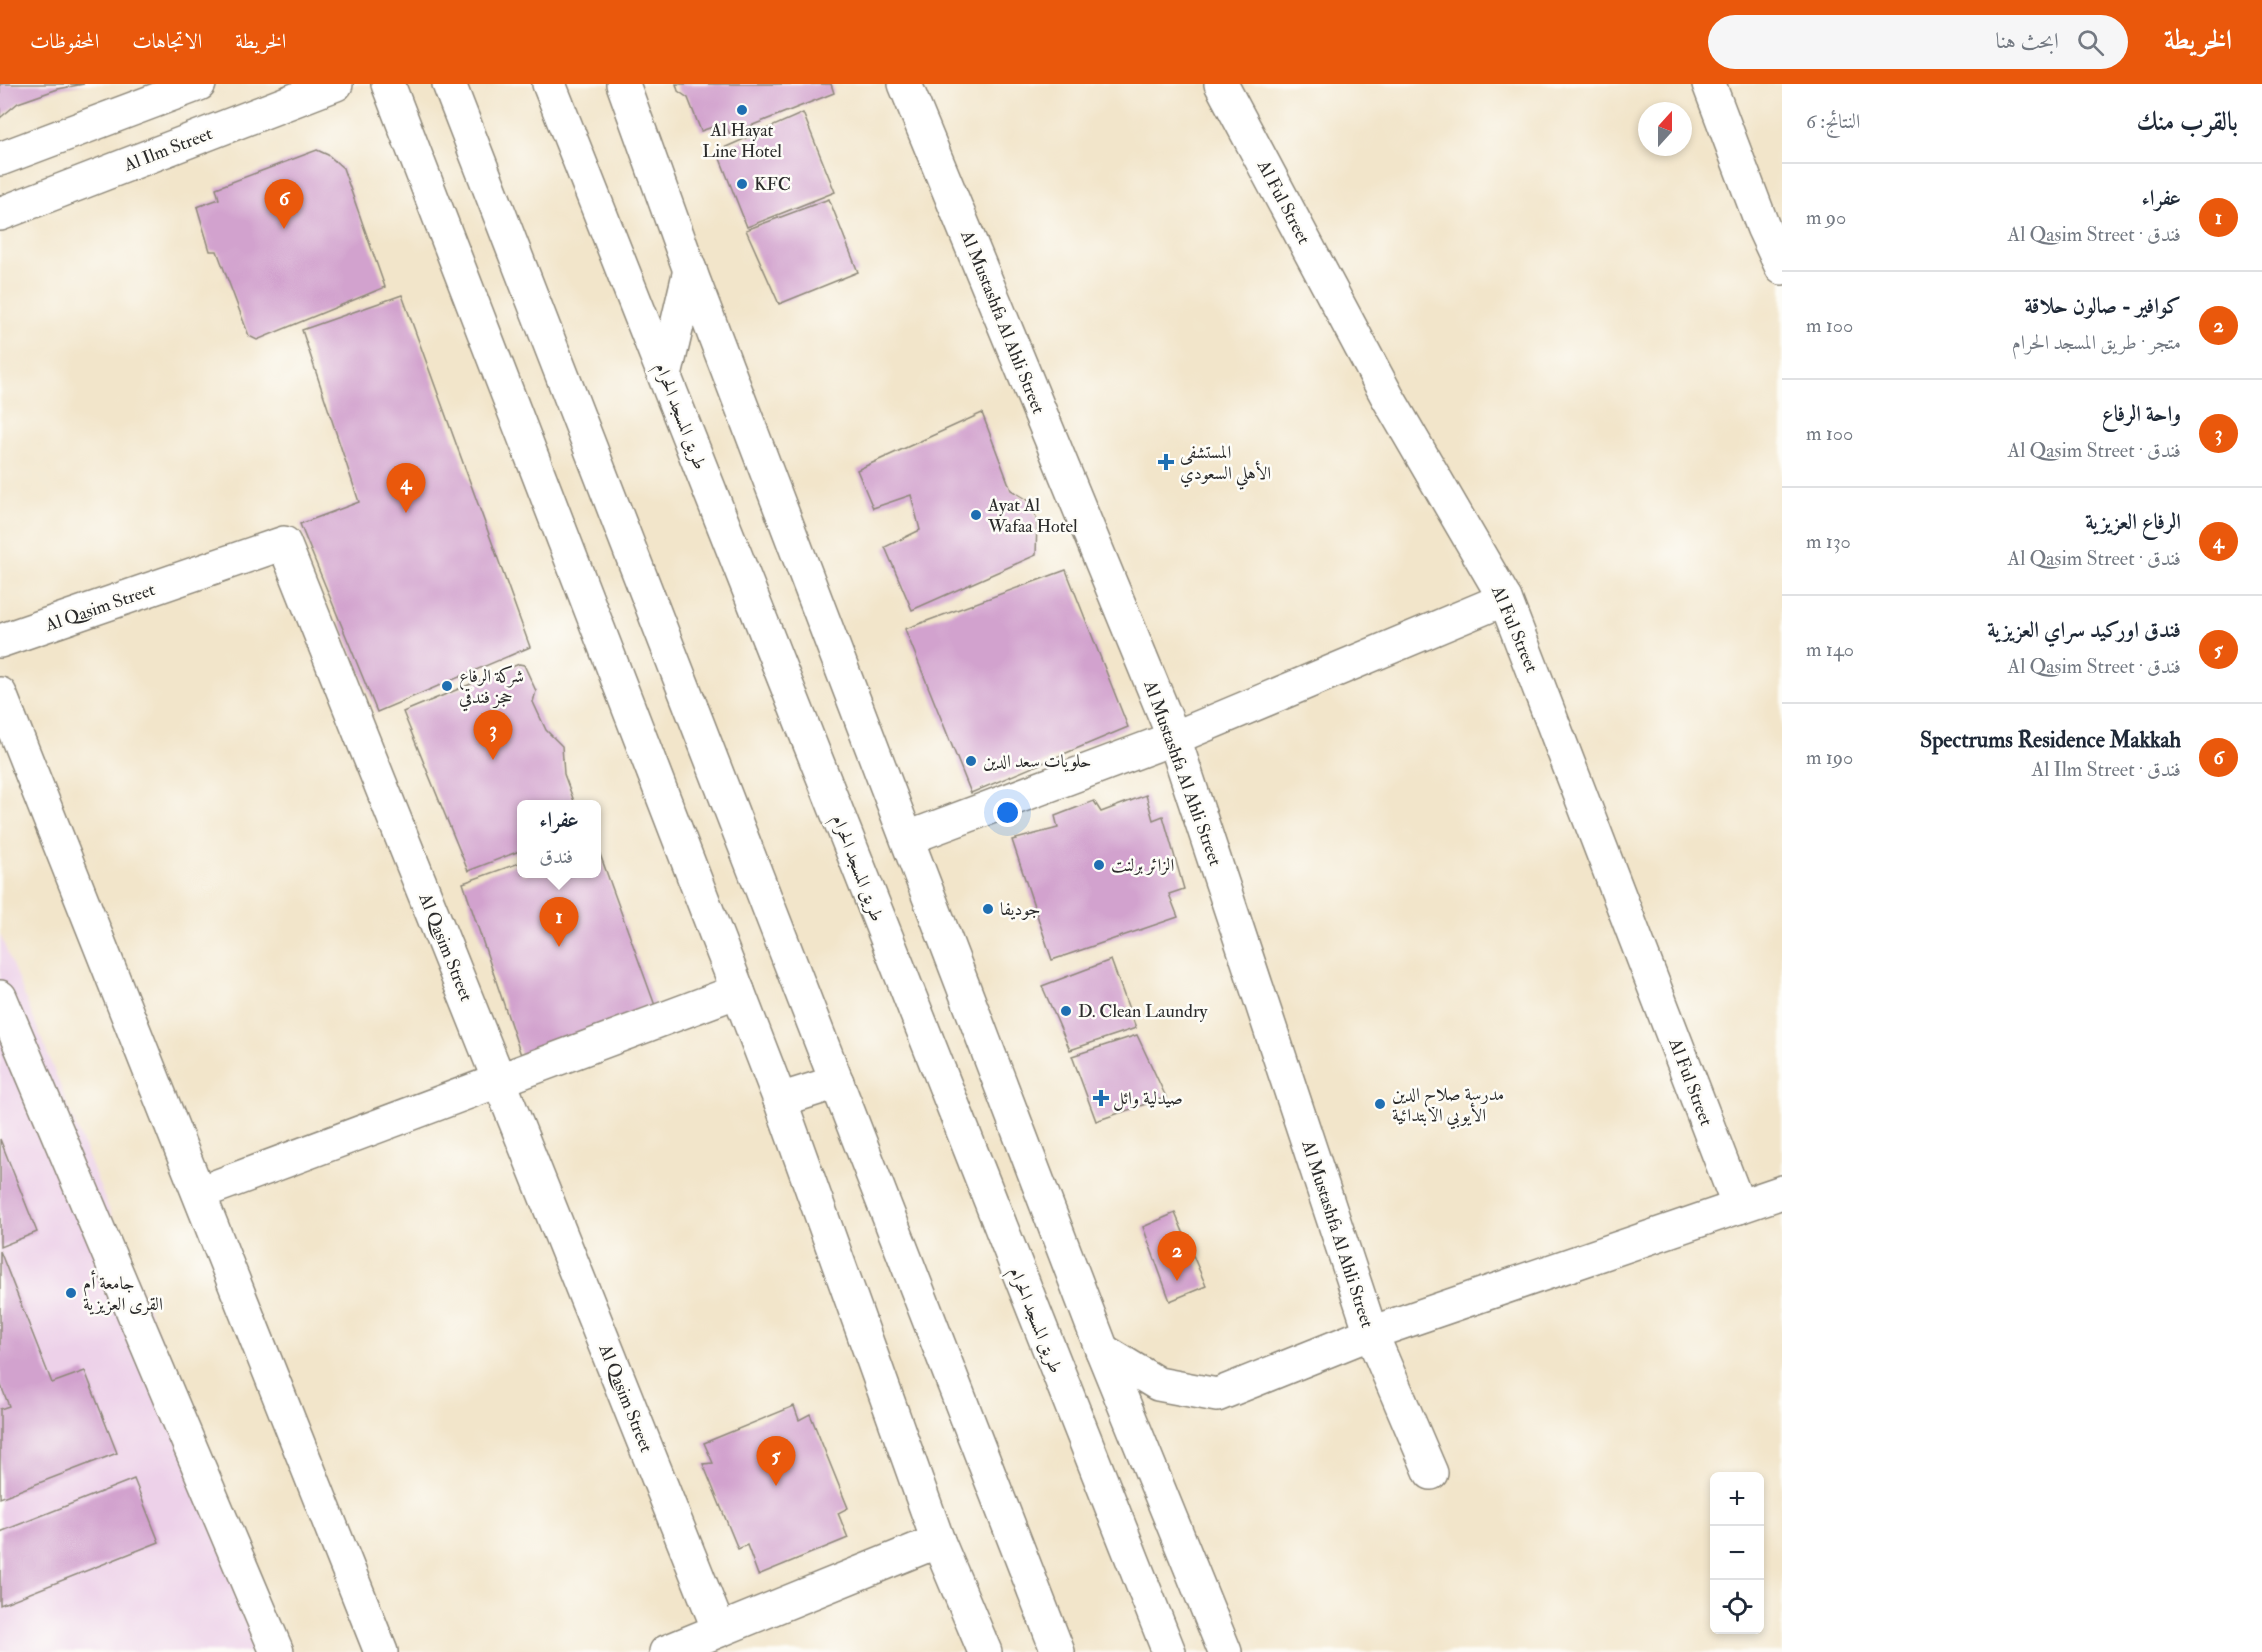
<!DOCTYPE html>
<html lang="ar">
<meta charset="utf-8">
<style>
:root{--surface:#fff;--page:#f6f6f7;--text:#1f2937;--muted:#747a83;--line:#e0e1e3;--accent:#ea580c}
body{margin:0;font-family:"IM FELL Double Pica",Amiri,serif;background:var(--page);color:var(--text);direction:rtl}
.controls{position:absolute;right:18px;bottom:18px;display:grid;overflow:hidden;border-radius:9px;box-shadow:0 3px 9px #0003}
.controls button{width:54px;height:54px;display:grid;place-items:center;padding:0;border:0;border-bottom:2px solid var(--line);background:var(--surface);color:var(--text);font:30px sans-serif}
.compass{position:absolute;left:1638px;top:18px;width:54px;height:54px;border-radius:50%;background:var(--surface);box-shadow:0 3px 9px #0003;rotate:21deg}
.you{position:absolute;left:1008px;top:729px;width:21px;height:21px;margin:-15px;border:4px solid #fff;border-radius:50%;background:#1a73e8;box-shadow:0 0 0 9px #1a73e833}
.badge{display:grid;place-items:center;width:39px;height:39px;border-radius:50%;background:var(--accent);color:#fff;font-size:20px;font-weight:700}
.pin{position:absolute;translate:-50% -50px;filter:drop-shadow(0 2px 3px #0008)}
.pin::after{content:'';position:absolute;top:32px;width:21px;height:18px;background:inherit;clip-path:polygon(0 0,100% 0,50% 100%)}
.popup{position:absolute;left:517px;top:716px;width:84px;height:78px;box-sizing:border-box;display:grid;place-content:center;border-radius:9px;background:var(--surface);filter:drop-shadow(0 2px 4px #0005);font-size:20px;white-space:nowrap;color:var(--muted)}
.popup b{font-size:22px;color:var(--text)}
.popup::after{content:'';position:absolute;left:50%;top:100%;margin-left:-12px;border:12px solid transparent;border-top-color:var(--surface)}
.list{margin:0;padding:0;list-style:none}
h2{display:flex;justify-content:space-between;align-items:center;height:78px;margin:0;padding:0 24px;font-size:26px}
h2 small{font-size:20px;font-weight:400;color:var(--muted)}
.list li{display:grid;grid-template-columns:39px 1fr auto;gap:18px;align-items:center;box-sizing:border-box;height:108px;padding:0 24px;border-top:2px solid var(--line)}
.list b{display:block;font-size:22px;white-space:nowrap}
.list p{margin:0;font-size:20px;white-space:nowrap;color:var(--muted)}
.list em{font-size:20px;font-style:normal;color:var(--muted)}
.icon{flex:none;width:33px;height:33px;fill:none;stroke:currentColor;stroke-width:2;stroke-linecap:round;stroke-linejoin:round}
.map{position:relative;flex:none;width:1782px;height:1568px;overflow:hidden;direction:ltr}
header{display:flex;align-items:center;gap:36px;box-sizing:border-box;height:84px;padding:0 30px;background:var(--accent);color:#fff}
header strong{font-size:28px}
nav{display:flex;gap:33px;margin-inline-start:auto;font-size:21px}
.search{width:420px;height:54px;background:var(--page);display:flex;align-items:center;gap:15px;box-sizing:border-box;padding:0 21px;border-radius:33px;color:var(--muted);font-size:22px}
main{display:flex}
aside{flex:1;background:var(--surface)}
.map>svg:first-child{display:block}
.built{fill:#edd1e9}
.building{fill:#d2a2ce}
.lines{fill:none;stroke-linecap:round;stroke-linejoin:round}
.minor-casing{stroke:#8e887a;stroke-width:36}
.major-casing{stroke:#8e887a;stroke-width:36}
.minor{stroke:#fff;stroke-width:33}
.major{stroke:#fff;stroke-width:33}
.poi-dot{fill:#1f6fb2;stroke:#fdfcf7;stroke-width:2}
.labels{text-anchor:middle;stroke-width:5;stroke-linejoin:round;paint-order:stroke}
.poi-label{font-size:18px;fill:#2b2b2b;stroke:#fdfcf7;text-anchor:start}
.street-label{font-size:18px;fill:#2b2b2b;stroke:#fdfcf7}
</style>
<header>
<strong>الخريطة</strong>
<div class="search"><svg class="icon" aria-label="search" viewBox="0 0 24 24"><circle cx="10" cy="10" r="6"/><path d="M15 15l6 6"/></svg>ابحث هنا</div>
<nav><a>الخريطة</a><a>الاتجاهات</a><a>المحفوظات</a></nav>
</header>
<main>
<aside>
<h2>بالقرب منك<small>النتائج: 6</small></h2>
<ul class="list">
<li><span class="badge">1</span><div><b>عفراء</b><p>فندق · Al Qasim Street</p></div><em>90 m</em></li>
<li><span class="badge">2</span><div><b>كوافير - صالون حلاقة</b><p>متجر · طريق المسجد الحرام</p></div><em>100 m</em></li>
<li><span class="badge">3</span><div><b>واحة الرفاع</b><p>فندق · Al Qasim Street</p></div><em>100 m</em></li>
<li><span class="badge">4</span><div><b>الرفاع العزيزية</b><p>فندق · Al Qasim Street</p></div><em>130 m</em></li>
<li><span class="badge">5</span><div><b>فندق اوركيد سراي العزيزية</b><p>فندق · Al Qasim Street</p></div><em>140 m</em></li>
<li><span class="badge">6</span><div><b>Spectrums Residence Makkah</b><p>فندق · Al Ilm Street</p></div><em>190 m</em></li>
</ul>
</aside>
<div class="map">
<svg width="1782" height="1568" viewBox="0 0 1782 1568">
<rect width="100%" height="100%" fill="#fdfcf7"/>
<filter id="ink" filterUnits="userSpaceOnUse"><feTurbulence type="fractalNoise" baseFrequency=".0167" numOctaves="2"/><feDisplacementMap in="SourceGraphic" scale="12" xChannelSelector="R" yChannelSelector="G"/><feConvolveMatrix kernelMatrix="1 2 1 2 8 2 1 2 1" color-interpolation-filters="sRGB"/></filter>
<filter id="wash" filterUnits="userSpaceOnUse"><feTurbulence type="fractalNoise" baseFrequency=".008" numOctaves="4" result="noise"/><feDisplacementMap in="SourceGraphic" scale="24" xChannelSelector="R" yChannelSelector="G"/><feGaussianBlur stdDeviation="1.35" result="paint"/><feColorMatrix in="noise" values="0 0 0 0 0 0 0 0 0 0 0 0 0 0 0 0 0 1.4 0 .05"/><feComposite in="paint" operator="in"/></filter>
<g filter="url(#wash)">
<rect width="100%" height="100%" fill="#f2e5ca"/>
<!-- built -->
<path class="built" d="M0 850 284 1568H0Z"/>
<g id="blocks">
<!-- building -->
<g class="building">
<path d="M0 0H84L58 5 18 19 0 34Z"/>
<path d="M676 0H831L834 9 730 50 724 39 701 47 688 14 678 7Z"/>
<path d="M803 29 835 108 747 143 717 67Z"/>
<path d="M317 66 328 71 343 84 385 203 257 256 249 252 217 167H210L197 123 219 115 216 104Z"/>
<path d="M829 115 858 188 779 220 746 146Z"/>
<path d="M402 211 530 563 377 628 300 440 359 418 302 246Z"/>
<path d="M982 329 1011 406 1031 418 1037 437 1036 471 912 526 885 463 920 446 911 411 873 424 857 386Z"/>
<path d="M1066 486 1128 643 971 709 905 545Z"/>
<path d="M519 580 524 581 536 607 533 618 546 646 562 662 564 690 575 720H522V766L468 787 403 628Z"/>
<path d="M1146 711 1153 736 1163 732 1184 805 1169 810 1178 833 1052 876 1012 756 1058 744 1055 732 1094 717 1101 728Z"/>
<path d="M597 762 657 927 524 980 463 799 522 778V790H596Z"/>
<path d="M1111 876 1136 944 1070 966 1042 902Z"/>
<path d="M1137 951 1166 1013 1096 1037 1072 972Z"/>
<path d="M0 1055 37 1148 0 1163Z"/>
<path d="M1175 1129 1206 1202 1170 1217 1143 1143Z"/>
<path d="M0 1167 52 1299 85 1287 117 1369 0 1414V1325L9 1322 0 1299Z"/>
<path d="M794 1322 799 1336 810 1330 848 1424 838 1429 848 1454 758 1491 747 1461 738 1465 703 1380 713 1379 704 1359Z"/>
<path d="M134 1395 159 1458 0 1521V1448Z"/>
</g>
</g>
</g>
<g filter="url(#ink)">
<use href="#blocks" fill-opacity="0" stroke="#8e887a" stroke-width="1.5"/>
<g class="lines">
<defs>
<g id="minor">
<path d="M388 0 780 1016 938 1457 985 1568"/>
<path d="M623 0 693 195 1102 1266 1225 1568"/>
<path d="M905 0 1174 654 1371 1249 1431 1389"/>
<path d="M1221 0 1387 312 1505 515 1739 1123"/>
<path d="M1709 0 1763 143 1782 184"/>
<path d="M0 75 199 0"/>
<path d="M0 130 336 0"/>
<path d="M0 557 284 459 719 1546"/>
<path d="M0 610 381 1568"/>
<path d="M908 754 1174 654 1505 515"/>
<path d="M0 913 277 1568"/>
<path d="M780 1016 837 998"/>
<path d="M199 1109 738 907"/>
<path d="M1102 1266 1158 1300 1217 1311 1371 1249 1782 1108"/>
<path d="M666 1568 938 1457"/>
</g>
<g id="major">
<path d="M449 0 1058 1568"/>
<path d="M549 0 1169 1568"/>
<path d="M665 292 690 186"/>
</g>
</defs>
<!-- minor casing -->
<use href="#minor" class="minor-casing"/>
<!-- major casing -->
<use href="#major" class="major-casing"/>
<!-- minor -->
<use href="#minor" class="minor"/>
<!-- major -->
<use href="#major" class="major"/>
</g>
</g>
<!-- markers -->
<g class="poi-dot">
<circle cx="742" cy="26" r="6"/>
<circle cx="742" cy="100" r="6"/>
<path d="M1163 369h6v6h6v6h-6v6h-6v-6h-6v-6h6z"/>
<circle cx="976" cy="431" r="6"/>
<circle cx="447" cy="602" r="6"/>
<circle cx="971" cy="677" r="6"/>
<circle cx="1099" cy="781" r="6"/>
<circle cx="988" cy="825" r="6"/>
<circle cx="1066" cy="927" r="6"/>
<path d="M1098 1005h6v6h6v6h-6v6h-6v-6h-6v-6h6z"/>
<circle cx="1380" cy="1020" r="6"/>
<circle cx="71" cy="1209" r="6"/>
</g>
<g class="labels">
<!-- poi labels -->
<g class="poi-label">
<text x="742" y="52" text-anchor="middle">Al Hayat<tspan x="742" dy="21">Line Hotel</tspan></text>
<text x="754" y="106">KFC</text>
<text x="1180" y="374">المستشفى<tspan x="1180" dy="21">الأهلي السعودي</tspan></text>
<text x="988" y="427">Ayat Al<tspan x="988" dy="21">Wafaa Hotel</tspan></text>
<text x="459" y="598">شركة الرفاع<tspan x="459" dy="21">حجز فندقي</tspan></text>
<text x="983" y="683">حلويات سعد الدين</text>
<text x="1111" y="787">الزائر برلنت</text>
<text x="1000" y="831">جوديفا</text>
<text x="1078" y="933">D. Clean Laundry</text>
<text x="1392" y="1016">مدرسة صلاح الدين<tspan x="1392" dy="21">الأيوبي الابتدائية</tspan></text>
<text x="1113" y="1020">صيدلية وائل</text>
<text x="83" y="1205">جامعة أم<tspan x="83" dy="21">القرى العزيزية</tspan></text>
</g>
<!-- street labels -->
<g class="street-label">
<text transform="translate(168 65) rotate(-21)" y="6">Al Ilm Street</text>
<text transform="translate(1284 118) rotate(62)" y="6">Al Ful Street</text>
<text transform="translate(1003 238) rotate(68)" y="6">Al Mustashfa Al Ahli Street</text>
<text transform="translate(681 332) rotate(69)" y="6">طريق المسجد الحرام</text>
<text transform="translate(100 523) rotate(-19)" y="6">Al Qasim Street</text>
<text transform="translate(1515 545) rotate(67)" y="6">Al Ful Street</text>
<text transform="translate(1183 689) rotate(70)" y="6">Al Mustashfa Al Ahli Street</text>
<text transform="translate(858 784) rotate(69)" y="6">طريق المسجد الحرام</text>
<text transform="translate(446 863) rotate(68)" y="6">Al Qasim Street</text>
<text transform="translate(1691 998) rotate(69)" y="6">Al Ful Street</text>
<text transform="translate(1338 1150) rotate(72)" y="6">Al Mustashfa Al Ahli Street</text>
<text transform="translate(1036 1236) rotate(68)" y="6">طريق المسجد الحرام</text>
<text transform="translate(626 1314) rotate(68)" y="6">Al Qasim Street</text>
</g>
</g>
</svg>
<div class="controls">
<button>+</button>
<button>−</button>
<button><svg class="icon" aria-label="locate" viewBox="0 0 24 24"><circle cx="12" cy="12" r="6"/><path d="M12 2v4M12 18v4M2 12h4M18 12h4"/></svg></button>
</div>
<svg class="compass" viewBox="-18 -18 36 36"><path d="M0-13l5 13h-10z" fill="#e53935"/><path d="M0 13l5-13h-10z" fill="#747a83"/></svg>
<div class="you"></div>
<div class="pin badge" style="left:559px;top:863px">1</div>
<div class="popup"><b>عفراء</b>فندق</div>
<div class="pin badge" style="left:1177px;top:1197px">2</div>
<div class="pin badge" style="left:493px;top:676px">3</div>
<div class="pin badge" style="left:406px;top:429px">4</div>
<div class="pin badge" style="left:776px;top:1402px">5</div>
<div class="pin badge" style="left:284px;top:145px">6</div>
</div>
</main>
